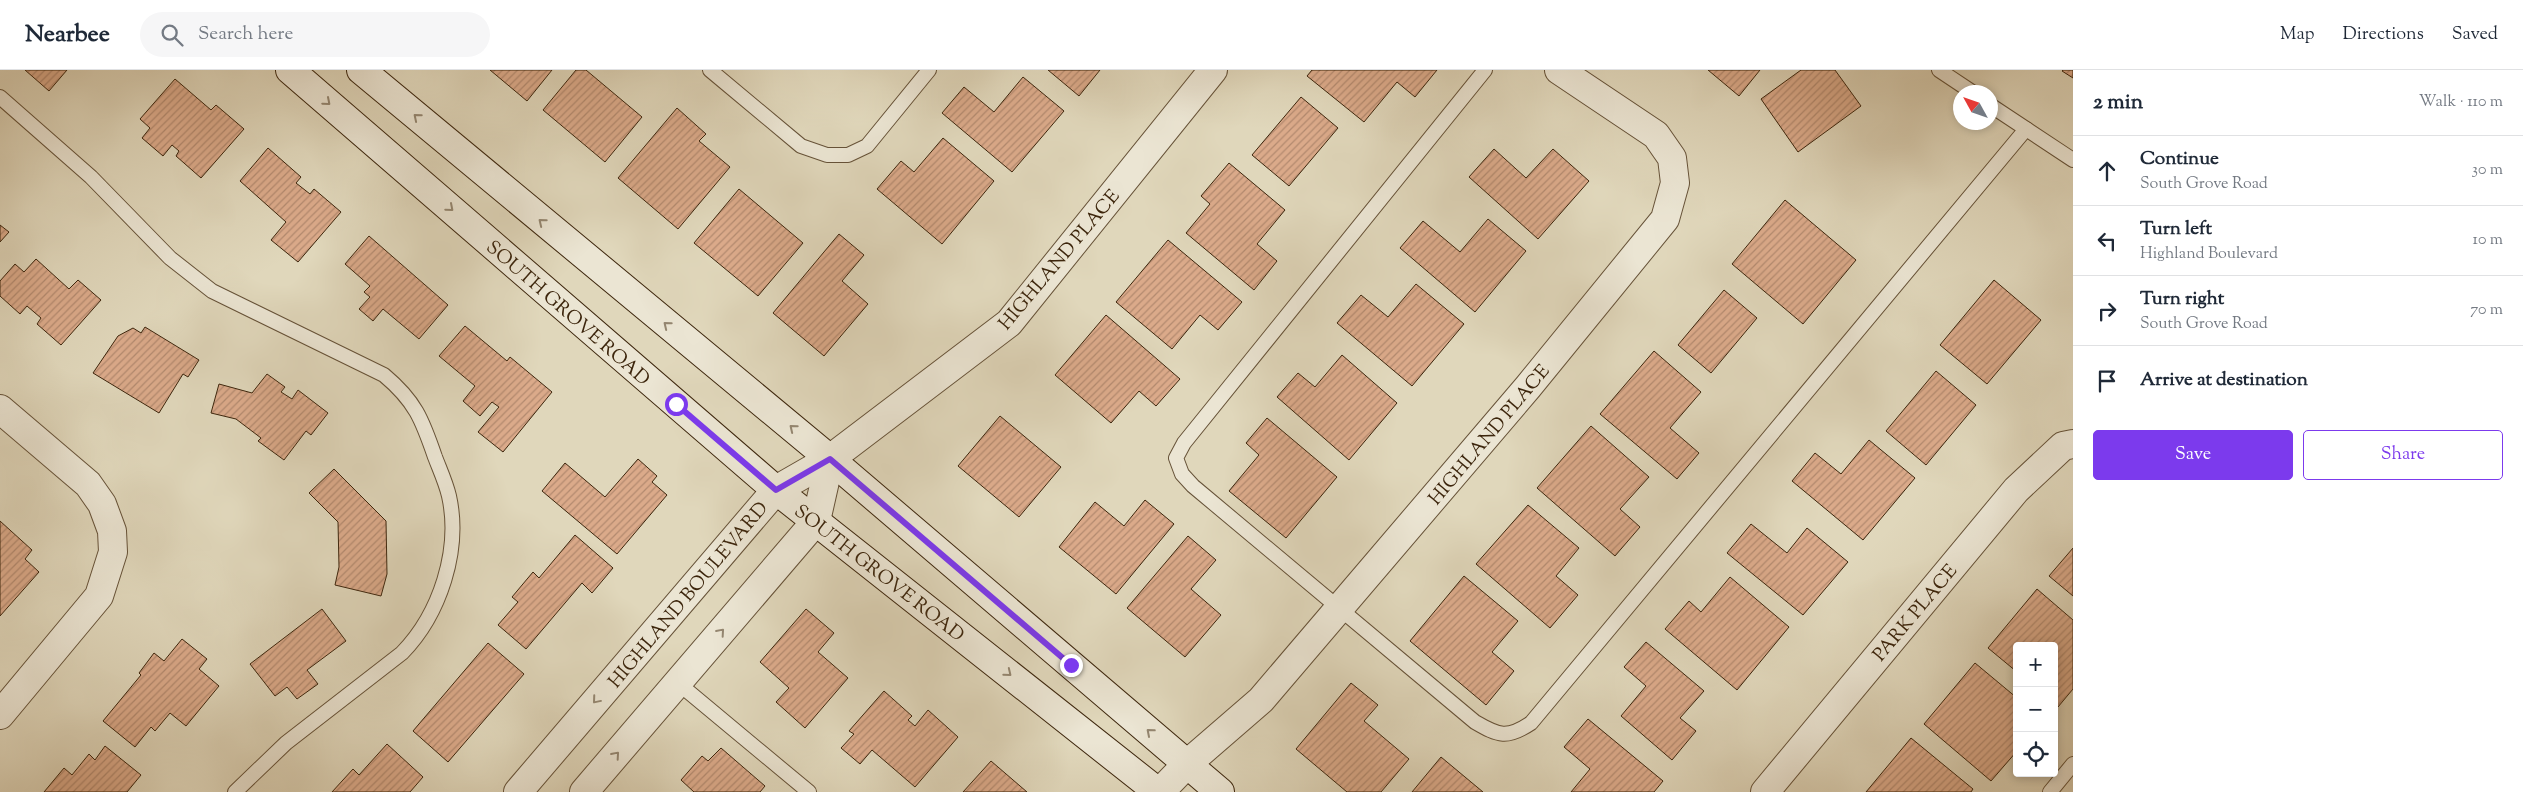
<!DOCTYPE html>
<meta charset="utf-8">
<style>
:root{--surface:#fff;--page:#f6f6f7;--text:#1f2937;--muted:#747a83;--line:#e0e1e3;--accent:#7c3aed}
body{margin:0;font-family:"Sorts Mill Goudy",serif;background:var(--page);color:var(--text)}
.controls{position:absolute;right:15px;bottom:15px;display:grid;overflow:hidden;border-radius:5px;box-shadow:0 2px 8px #0003}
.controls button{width:45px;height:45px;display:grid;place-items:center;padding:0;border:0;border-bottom:1px solid var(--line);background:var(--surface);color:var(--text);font:25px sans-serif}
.compass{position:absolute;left:1953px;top:15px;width:45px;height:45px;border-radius:50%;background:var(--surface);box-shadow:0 2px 8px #0003;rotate:310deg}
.stop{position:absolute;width:15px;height:15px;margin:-11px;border:4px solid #7c3aed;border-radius:50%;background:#fff}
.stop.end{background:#7c3aed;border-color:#fff;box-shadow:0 1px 5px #0008}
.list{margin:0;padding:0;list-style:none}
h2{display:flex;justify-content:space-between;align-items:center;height:65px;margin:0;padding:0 20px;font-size:21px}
h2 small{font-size:16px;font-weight:400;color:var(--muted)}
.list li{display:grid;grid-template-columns:32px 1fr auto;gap:15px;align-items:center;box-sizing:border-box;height:70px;padding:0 20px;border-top:1px solid var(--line)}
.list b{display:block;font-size:19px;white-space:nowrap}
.list p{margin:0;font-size:16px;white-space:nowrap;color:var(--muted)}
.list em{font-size:16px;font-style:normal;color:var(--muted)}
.actions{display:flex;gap:10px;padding:15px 20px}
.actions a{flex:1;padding:11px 0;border:1px solid var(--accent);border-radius:5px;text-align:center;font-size:18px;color:var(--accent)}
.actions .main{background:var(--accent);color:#fff}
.icon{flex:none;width:28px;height:28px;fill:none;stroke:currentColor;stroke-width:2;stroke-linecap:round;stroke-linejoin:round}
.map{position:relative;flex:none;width:2073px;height:722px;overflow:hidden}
header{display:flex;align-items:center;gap:30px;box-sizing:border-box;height:70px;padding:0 25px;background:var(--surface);border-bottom:1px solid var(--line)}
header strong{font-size:24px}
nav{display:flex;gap:28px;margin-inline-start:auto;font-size:18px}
.search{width:350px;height:45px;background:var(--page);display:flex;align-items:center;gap:12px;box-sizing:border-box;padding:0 18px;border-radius:28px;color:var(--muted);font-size:19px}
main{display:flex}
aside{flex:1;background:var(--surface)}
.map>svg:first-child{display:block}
.building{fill:url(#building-hatch);stroke:#3d260d}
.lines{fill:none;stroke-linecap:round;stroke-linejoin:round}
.service-casing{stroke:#665238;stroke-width:16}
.minor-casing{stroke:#665238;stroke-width:30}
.tertiary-casing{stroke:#665238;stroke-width:30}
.secondary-casing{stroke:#3d260d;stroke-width:30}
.service{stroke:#ebe5d3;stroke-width:14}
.minor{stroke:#ebe5d3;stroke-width:28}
.tertiary{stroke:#ebe5d3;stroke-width:28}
.secondary{stroke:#ebe5d3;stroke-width:28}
.oneway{stroke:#948670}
.route{stroke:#7c3aed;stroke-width:6}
.labels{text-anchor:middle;stroke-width:4;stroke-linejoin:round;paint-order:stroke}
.street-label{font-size:19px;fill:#3d260d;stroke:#ebe5d3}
</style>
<header>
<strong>Nearbee</strong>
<div class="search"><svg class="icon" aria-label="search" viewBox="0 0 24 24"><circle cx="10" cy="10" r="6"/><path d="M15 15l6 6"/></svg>Search here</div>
<nav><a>Map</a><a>Directions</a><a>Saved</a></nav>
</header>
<main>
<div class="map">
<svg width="2073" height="722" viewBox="0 0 2073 722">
<defs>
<pattern id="building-hatch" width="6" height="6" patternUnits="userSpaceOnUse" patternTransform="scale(1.25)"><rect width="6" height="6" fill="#dbaa8a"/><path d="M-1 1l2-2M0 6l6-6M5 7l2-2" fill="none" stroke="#b38a6f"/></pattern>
</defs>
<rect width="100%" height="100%" fill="#e0d7bb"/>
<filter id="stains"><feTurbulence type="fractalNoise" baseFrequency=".004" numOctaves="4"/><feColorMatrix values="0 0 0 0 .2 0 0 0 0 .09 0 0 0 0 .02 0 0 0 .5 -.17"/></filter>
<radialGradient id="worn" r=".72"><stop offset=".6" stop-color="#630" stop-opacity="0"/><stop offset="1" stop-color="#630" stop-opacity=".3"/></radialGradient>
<!-- building -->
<g class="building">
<path d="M25 0H67L49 21Z"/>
<path d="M490 0H552L527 31Z"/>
<path d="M576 0H586L642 47 605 92 543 40Z"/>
<path d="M1048 0H1100L1079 26Z"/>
<path d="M1312 0H1437L1415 27 1397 12 1364 52 1307 6Z"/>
<path d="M1708 0H1760L1739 26Z"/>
<path d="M1801 0H1835L1861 36 1798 82 1761 29Z"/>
<path d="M2073 0V8L2062 1 2063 0Z"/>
<path d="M1023 7 1064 41 1012 102 942 43 964 17 994 42Z"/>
<path d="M175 9 211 40 216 35 244 59 201 108 176 86 179 81 172 75 163 86 142 68 150 58 140 49Z"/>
<path d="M1301 27 1338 58 1289 116 1252 85Z"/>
<path d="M677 38 706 64 699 71 730 97 678 159 618 108Z"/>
<path d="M943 68 994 111 942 174 877 119 901 91 914 102Z"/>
<path d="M268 78 301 107 296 113 310 124 314 119 341 142 298 192 271 170 286 152 240 111Z"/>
<path d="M1494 79 1526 108 1553 79 1589 111 1538 169 1469 107Z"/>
<path d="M1229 93 1285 140 1257 174 1277 191 1254 220 1186 163 1210 134 1201 126Z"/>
<path d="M739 119 803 173 758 226 694 173Z"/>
<path d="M1785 130 1856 190 1803 254 1732 194Z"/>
<path d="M1488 149 1526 181 1475 242 1400 178 1423 151 1460 182Z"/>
<path d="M0 155 9 162 0 172Z"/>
<path d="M839 164 864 185 842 211 868 234 824 286 773 243Z"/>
<path d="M369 166 448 235 419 269 383 239 373 251 359 239 370 227 364 222 370 216 345 194Z"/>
<path d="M1168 170 1242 232 1218 260 1200 245 1172 279 1116 232Z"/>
<path d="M36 189 69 219 78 210 101 230 61 275 37 254 41 248 27 236 20 244 0 226V211L15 194 24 202Z"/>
<path d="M1994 210 2041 250 1987 314 1940 275Z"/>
<path d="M1416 214 1464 254 1412 316 1337 253 1361 225 1388 247Z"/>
<path d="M1724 220 1757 248 1711 303 1678 275Z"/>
<path d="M1106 245 1180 309 1156 336 1139 321 1111 353 1055 305Z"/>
<path d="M465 256 507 291 510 287 552 322 503 382 478 362 499 337 492 332 480 346 463 331 475 316 439 286Z"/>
<path d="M145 257 199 290 188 307 183 304 159 343 93 303 118 266 133 258 141 263Z"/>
<path d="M1654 281 1701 322 1670 358 1699 383 1677 409 1600 344Z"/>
<path d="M1342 285 1397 333 1349 390 1277 327 1298 303 1315 317Z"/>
<path d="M1936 301 1976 335 1926 395 1886 361Z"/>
<path d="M267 304 285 317 281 322 292 329 298 320 328 343 311 365 306 361 284 390 258 371 261 368 236 349 211 343 219 314 252 323Z"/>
<path d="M1000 346 1061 397 1019 447 958 396Z"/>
<path d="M1267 348 1337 407 1286 468 1229 421 1259 385 1246 373Z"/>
<path d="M1591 356 1649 407 1620 439 1640 457 1615 486 1537 418Z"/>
<path d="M1869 370 1915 408 1863 470 1792 411 1815 383 1841 404Z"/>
<path d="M638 389 657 406 652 412 667 425 617 484 542 421 565 393 605 427Z"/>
<path d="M334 399 386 451 387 504 381 526 335 515 339 497 338 452 309 423Z"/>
<path d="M1145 430 1174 454 1116 524 1059 477 1095 432 1124 456Z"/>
<path d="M1528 435 1579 478 1556 506 1578 525 1550 558 1476 494Z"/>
<path d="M0 451 32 480 25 489 39 502 0 546Z"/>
<path d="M1751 454 1787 483 1807 458 1848 492 1803 545 1727 483Z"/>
<path d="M575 465 613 498 592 523 582 513 526 579 498 555 518 532 512 527 533 502 539 508Z"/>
<path d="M1188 466 1216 490 1191 519 1221 545 1185 587 1127 538Z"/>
<path d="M2073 478V526L2049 506Z"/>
<path d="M1464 506 1518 551 1492 582 1514 601 1486 635 1410 571Z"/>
<path d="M1730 507 1789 557 1737 620 1665 559 1689 531 1701 542Z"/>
<path d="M2037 519 2073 550V619L2058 637 2054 633V576H2017V602L1988 578Z"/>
<path d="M322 539 346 571 307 600 318 614 297 629 287 617 275 626 250 594Z"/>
<path d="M806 539 834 563 818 582 848 608 805 658 776 632 789 618 760 592Z"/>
<path d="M182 569 207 589 199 599 219 616 186 656 170 643 155 661 151 657 135 677 103 651 141 605 139 603 154 583 164 591Z"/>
<path d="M1646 572 1704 621 1680 648 1696 661 1672 690 1621 646 1646 616 1624 597Z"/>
<path d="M488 573 524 604 448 692 413 661Z"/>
<path d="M1975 593 2017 628V681L1991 711 1924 654Z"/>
<path d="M1351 613 1378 635 1364 651 1409 689 1381 722H1347L1296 679Z"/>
<path d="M884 621 912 646 908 650 915 656 928 640 958 667 915 717 872 680 860 694 841 678 854 664 849 661Z"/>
<path d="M1588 649 1663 711 1654 722H1571L1590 699 1564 677Z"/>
<path d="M1911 668 1973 719 1971 722H1866Z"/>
<path d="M387 674 423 707 410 722H332L353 699 359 705Z"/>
<path d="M105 676 141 705 127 722H44L64 698 72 705 89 684 95 690Z"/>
<path d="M721 678 765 716 760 722H694L681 710 702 686 708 691Z"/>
<path d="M1441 687 1483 722H1412Z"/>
<path d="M991 691 1027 722H963Z"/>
</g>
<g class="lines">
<defs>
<g id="service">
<path d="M710 0 801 76 827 85H848L867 76 929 0"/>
<path d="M1485 0 1184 373 1176 388 1182 404 1193 416 1475 652C1499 666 1507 669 1531 653L2026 59"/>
<path d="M1939 0 1972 22"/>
<path d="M0 27 91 107 170 188 212 221 384 305C415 331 422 349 435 387 440 400 446 413 449 426 461 480 440 544 402 583L286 673 235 722"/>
<path d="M1990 35 2073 90"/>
<path d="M678 613 809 722"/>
<path d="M2050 722 2073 694"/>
</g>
<g id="minor">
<path d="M0 339 88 414 102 434 112 461 113 482 99 526 0 645"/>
<path d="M830 389 1009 253 1213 0"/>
<path d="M1160 722 1187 694 1261 630 1528 317 1665 149 1675 113 1672 88 1656 65 1559 0"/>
<path d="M1765 722 2016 420 2063 376 2073 374"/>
</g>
<g id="tertiary">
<path d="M518 722 776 420 830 389"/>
<path d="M584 722 816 451 830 389"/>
</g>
<g id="secondary">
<path d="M290 0 776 420 1158 722"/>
<path d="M361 0 830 389 1220 722"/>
</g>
</defs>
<!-- service casing -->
<use href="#service" class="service-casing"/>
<!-- minor casing -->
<use href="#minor" class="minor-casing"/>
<!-- tertiary casing -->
<use href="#tertiary" class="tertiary-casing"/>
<!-- secondary casing -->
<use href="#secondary" class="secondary-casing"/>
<!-- service -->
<use href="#service" class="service"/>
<!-- minor -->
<use href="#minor" class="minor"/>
<!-- tertiary -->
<use href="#tertiary" class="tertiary"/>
<!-- secondary -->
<use href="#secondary" class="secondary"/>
</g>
<!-- one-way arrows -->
<defs><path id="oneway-chevron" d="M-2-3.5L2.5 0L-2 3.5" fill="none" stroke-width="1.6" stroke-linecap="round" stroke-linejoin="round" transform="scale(1.25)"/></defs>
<g class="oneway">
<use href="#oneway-chevron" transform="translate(327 32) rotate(41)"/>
<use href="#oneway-chevron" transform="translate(417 47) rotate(-140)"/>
<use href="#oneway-chevron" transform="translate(450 138) rotate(41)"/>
<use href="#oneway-chevron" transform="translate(542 152) rotate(-141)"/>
<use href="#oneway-chevron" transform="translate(667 255) rotate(-141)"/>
<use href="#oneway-chevron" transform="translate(793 358) rotate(-141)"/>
<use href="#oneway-chevron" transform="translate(721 562) rotate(-49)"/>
<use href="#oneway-chevron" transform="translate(1008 603) rotate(39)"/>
<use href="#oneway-chevron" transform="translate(596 630) rotate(130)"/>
<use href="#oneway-chevron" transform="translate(1150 662) rotate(-139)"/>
<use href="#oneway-chevron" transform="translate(616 685) rotate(-49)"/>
</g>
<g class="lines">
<!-- route -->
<path class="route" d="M676 334 776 420 830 389 1071 595"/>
</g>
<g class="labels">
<!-- street labels -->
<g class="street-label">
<text transform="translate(1058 189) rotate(-50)" y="7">HIGHLAND PLACE</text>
<text transform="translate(569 242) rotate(41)" y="7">SOUTH GROVE ROAD</text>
<text transform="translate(1488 364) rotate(-50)" y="7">HIGHLAND PLACE</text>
<text transform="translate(880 502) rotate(38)" y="7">SOUTH GROVE ROAD</text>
<text transform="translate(687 524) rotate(-50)" y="7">HIGHLAND BOULEVARD</text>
<text transform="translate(1914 542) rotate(-50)" y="7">PARK PLACE</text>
</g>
</g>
<rect width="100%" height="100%" filter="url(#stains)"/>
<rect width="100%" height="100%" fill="url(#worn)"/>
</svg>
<div class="controls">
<button>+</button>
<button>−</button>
<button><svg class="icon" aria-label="locate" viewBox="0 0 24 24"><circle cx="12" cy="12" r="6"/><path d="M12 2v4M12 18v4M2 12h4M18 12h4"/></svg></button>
</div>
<svg class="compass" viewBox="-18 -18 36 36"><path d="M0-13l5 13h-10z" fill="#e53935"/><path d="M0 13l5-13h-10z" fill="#747a83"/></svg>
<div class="stop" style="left:676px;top:334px"></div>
<div class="stop end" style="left:1071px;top:595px"></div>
</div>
<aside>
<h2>2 min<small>Walk · 110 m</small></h2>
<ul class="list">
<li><svg class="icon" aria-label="ahead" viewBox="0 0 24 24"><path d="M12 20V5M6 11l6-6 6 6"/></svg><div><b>Continue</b><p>South Grove Road</p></div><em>30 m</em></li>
<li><svg class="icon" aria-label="left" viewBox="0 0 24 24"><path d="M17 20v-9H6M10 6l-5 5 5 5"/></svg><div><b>Turn left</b><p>Highland Boulevard</p></div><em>10 m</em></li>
<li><svg class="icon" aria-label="right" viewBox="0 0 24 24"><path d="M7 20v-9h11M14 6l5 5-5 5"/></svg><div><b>Turn right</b><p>South Grove Road</p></div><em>70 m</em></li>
<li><svg class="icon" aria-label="arrive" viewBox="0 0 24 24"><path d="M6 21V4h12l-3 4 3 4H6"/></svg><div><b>Arrive at destination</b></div></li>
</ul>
<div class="actions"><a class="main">Save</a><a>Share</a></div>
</aside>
</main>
